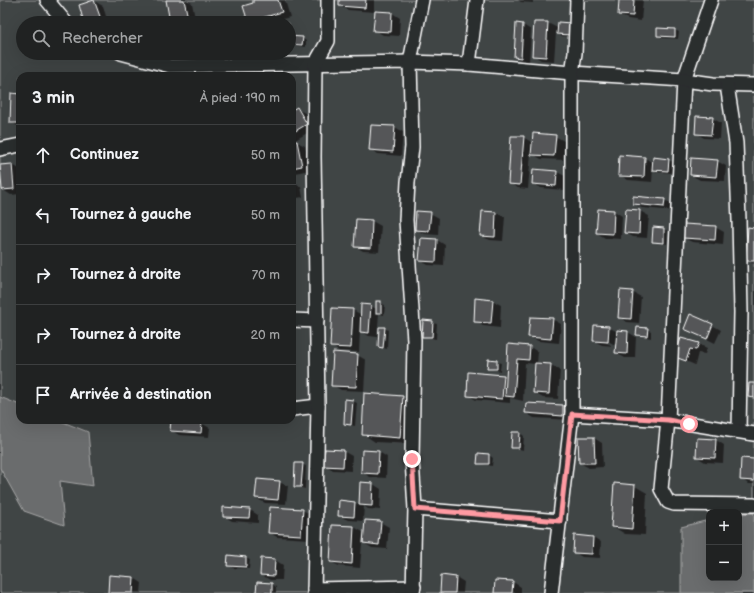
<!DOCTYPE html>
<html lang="fr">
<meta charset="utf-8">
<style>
:root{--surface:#202222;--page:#282a2a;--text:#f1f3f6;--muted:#a2a4a5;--line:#3d3f40}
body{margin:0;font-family:"Balsamiq Sans",sans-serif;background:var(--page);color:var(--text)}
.controls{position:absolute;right:12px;bottom:12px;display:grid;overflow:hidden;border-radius:8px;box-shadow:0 4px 16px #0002}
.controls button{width:36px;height:36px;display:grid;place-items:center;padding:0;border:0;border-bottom:1px solid var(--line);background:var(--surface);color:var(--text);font:20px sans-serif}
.stop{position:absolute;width:12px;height:12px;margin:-9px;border:3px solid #ff9aa2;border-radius:50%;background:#fff}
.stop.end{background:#ff9aa2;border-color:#fff;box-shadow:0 1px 4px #0008}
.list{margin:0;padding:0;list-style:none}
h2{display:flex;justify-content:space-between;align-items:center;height:52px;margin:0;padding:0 16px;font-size:17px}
h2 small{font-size:13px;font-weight:400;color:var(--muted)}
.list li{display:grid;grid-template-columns:26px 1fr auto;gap:12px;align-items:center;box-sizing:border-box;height:60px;padding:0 16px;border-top:1px solid var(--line)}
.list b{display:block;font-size:15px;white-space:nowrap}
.list em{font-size:13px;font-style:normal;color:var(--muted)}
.icon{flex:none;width:22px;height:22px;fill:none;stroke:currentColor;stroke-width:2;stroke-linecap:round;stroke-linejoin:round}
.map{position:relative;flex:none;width:754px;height:593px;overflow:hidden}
.search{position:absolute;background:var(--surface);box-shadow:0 4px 16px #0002;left:16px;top:16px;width:280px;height:44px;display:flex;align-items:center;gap:10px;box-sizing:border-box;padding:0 14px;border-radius:22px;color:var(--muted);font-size:15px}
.panel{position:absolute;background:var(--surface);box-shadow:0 4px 16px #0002;left:16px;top:72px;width:280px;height:352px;border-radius:12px}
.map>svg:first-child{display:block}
.green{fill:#414445;stroke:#a0a2a2;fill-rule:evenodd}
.water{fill:#6a6c6d;stroke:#a6a7a7}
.shadow{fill:#0007}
.building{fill:#555758;stroke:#fff}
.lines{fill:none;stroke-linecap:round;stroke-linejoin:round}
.minor-casing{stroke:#fff;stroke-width:16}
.minor{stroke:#2a2d2e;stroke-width:13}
.route{stroke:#ff9aa2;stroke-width:5}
</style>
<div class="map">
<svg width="754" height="593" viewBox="0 0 754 593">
<rect width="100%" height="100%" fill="#2a2d2e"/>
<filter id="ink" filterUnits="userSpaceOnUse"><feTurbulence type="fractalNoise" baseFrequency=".025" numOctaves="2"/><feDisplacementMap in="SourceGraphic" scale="8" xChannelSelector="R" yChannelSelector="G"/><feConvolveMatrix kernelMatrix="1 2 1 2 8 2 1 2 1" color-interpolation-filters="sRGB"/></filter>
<g filter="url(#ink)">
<!-- green -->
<path class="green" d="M0 0H754V593H0ZM23 23H289V53H23ZM20 76H292V420H20ZM709 512H739V578H709Z"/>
<!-- water -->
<g class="water">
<path d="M0 397 20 405V420H58L88 432 93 486 60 481 64 525 24 511 0 468Z"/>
<path d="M754 513V593H681V527L709 520V578H739V514Z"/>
</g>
<!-- shadow -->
<g class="shadow">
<path d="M173 0H187L192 3 196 23H174L171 21Z"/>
<path d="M254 0H285L290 17 268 23H252L249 21 255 3Z"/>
<path d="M340 0H374V12L348 10 340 6Z"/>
<path d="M518 0H533V3L521 2Z"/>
<path d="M620 0H643L641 21 628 19 619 15Z"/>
<path d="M94 1 103 6 108 23H85L80 5Z"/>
<path d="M392 13 400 18 399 36 383 35 375 30Z"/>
<path d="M535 23H548L574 37 562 36 556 33 554 61 541 60 533 55Z"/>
<path d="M523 25 531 30 529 62H523L515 57Z"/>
<path d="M675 30 679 32 678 39 662 38 658 36Z"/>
<path d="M289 37 302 38 306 41V47L289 45Z"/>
<path d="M239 53H257V57H245Z"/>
<path d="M20 95V127L11 122Z"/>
<path d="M297 109 305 113 314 129 292 142H297L305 146 310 170 295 173 292 172V111Z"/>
<path d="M712 118 721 123 720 139 704 138 696 133Z"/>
<path d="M395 127 403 132 401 156 378 154 370 149Z"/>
<path d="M555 136 564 141 563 160 541 159 531 153 528 189 518 188 509 183 523 137 533 143Z"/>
<path d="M645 158 653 163 669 160 673 162 672 173 657 172 653 169 652 182 628 180 619 175Z"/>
<path d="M717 161 726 166 725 181 700 180 691 175Z"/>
<path d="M12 165 20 169V194L11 195 3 190Z"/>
<path d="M557 172 565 176 564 190 541 188 533 183Z"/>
<path d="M293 182 301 187 303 197 292 199Z"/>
<path d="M665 200 673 205V211L642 208 634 204Z"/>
<path d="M614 211 622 216 621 239 605 238 597 233Z"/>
<path d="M627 211H640L649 216 647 238 633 237 625 232Z"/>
<path d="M483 212 496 213 505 217 503 241 490 240 481 236Z"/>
<path d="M430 213 439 218 438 235 424 234 416 229Z"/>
<path d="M357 220 372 221 381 226 379 252 363 251 355 246Z"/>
<path d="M715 227 724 232 723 245 692 242 684 238Z"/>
<path d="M654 228 664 229 668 231 667 244 653 241Z"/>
<path d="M754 229V264L747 260Z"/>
<path d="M437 240 445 245 444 266 428 265 420 260Z"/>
<path d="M632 292 641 297 639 323 627 322 619 317Z"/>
<path d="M493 301 501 305 500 328 483 326 475 321Z"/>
<path d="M377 302 385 305 384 315 379 314 377 337 369 336 360 331 359 352 339 351 331 346 353 310 362 315 370 306 377 309Z"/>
<path d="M552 319 561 324 559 343 538 341 529 336Z"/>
<path d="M424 321 437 324 436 339 423 336Z"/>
<path d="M712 325 721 330 715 343 685 328Z"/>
<path d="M608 327 618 332H628L636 337 635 358H625L616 353 617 346 604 339 603 341 613 346 602 345 594 341Z"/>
<path d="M385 328 388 330 387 349 379 347Z"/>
<path d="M647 329 651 331V338L637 335Z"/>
<path d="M698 344 707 348 705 354 698 353 695 365 676 357Z"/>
<path d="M509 345 530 347 538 352 537 364 551 365 560 370 558 399 543 398 534 393 536 364 525 363 523 401 510 398V403L476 400 468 395 503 376 507 378Z"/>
<path d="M357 355 366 360 364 391 341 390 332 385Z"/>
<path d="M489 360 501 363 500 371 488 368Z"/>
<path d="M402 397 415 404 412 444 375 442 363 434Z"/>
<path d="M353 401 357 403 355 426 345 424Z"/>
<path d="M563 406 571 411V420L534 418 526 413Z"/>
<path d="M201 423 210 428 209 437 179 435 171 430Z"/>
<path d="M520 433 524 436 523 450 512 447Z"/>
<path d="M594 438 602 443 603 467 589 468 580 463Z"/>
<path d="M716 440 724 445 723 463 705 462 697 457Z"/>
<path d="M343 451 352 456 351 471 333 470 325 465Z"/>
<path d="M379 452 387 457 386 478 370 477 362 472Z"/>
<path d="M489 455 493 458 492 466 478 463Z"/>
<path d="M754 460V484H749L741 479Z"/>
<path d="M302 464 306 466 305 489 295 486Z"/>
<path d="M279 482 288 486 286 504 265 503 256 498Z"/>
<path d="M361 483 373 484 381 489 380 510 368 509 364 506 363 521 348 520 339 516 340 502 355 503 360 505Z"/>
<path d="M635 486 647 493 645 535 625 534 612 526Z"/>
<path d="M250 510 258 515V523L232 521 224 516Z"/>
<path d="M303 510 311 515 309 539 277 537 269 532Z"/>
<path d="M380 522 389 527 387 549 372 548 364 543Z"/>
<path d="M333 526 354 527 363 532 360 568 339 566 331 562Z"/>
<path d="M593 537 601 542 600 558 582 557 574 552Z"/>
<path d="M229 557 246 558 250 560 249 569 232 568 229 565Z"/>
<path d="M275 560 283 565 282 580H270L261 575Z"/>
<path d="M456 577 464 582 463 593H441Z"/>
<path d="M134 578 142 583 141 593H109Z"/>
<path d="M513 582 521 587V593H495Z"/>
<path d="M258 583 272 584 276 587V593H260L257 591Z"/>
</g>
<!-- building -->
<g class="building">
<path d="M94 0 102 22 84 23 79 5Z"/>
<path d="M166 0H184L188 18 170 22Z"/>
<path d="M253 0H278L282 12 248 22 243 6 253 3Z"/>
<path d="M339 0H366L365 8 339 6Z"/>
<path d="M619 0H634L633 16 618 15Z"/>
<path d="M375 11 392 12 391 32 373 31Z"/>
<path d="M534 22H548L546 57 532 56Z"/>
<path d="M558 22 571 23 570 35 557 34Z"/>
<path d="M516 23 523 24 521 58 514 57Z"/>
<path d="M657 28 675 29V37L657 36Z"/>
<path d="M289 36 303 37 302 45 289 44Z"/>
<path d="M11 93 20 94V123H10Z"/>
<path d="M297 107 307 124 292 133V110Z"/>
<path d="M696 116 713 117 711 135 695 134Z"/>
<path d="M371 125 395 126 393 152 369 150Z"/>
<path d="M533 133 556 135 554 156 531 155Z"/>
<path d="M511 136H524L520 185 508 184Z"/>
<path d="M297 141 302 166 292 168V142Z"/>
<path d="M619 155 645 157 644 177 618 176Z"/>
<path d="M653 157 669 159 668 171 652 170Z"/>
<path d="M691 158 718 160 716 177 690 175Z"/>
<path d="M12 164 14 189 2 190 0 165Z"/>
<path d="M533 169 557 171 556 186 532 184Z"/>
<path d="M292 181 295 193H292Z"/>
<path d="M633 196 665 199 664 207 633 204Z"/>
<path d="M598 209 614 210 613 234 596 233Z"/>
<path d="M626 209 640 210 639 234 624 233Z"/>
<path d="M416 211 431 212 429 231 415 230Z"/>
<path d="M482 211 496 212 495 237 480 236Z"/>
<path d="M356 219 372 220 371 248 354 247Z"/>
<path d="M684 224 716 226 715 240 683 238Z"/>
<path d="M653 227 664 228V243L652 242Z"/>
<path d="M748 227 754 228V261H746Z"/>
<path d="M421 238 437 239 436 262 419 261Z"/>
<path d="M620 290 633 291 631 319 618 318Z"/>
<path d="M475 298 493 300 491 323 474 322Z"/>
<rect x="376" y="301" width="5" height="12"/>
<path d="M361 304 371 305 369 333 360 332Z"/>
<path d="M332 308 353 309 351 348 330 347Z"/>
<path d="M690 314 713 324 707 339 684 329Z"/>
<path d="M530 317 553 318 551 339 528 337Z"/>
<path d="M423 320 433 321 432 337H422Z"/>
<path d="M594 325 609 326 608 342 593 341Z"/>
<path d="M379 327H385L383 348 378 347Z"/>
<path d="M637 327 648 328 647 336 636 335Z"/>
<path d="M617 330 628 331 627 354 615 353Z"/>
<path d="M681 338 699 343 696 350 690 349 686 361 675 357Z"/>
<path d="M508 344 530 346 529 360 517 359 514 397 505 396Z"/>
<path d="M333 352 358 354 356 387 331 386Z"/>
<path d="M488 359 497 360V369H487Z"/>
<path d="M535 363 551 364 549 394 533 393Z"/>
<path d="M468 372 504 375 502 399 467 396Z"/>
<path d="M749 383H754V398L748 397Z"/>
<path d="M364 393 403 396 400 438 362 435Z"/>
<path d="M345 399 353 400 351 425 344 424Z"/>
<path d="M526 403 563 405V416L525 413Z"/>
<path d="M171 420 202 422 201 433 170 431Z"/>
<path d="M512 432H520L519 448H511Z"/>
<path d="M578 437H594L595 463H579Z"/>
<path d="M697 438 716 439 715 458 696 457Z"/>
<path d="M325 449 344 450 343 467 323 466Z"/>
<path d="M362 450 379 451 378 474 361 473Z"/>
<path d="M478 453 489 454V464H477Z"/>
<path d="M741 458 754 459V481L740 480Z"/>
<path d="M295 463H303L301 487H294Z"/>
<path d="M257 479 280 481 278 500 255 498Z"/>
<path d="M360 482 373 483 372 506 359 505Z"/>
<path d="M614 483 635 485 632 529 611 527Z"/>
<path d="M339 500 355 502 354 517 338 516Z"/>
<path d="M223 507 250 509 249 518 223 517Z"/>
<path d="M270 507 303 509 301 535 268 533Z"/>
<path d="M365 520 381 521 379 545 363 543Z"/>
<path d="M332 525 354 526 352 564 330 562Z"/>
<path d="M574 535 593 537 592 554 573 553Z"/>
<path d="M228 555 246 557V567L227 566Z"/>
<path d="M261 558 275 559 274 576 260 575Z"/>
<path d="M109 575 134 577 133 593H108Z"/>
<path d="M441 575 456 577 455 593H440Z"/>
<path d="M495 580 513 581 512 593H494Z"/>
<path d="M257 582 272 583V593L256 592Z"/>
</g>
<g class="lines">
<defs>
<g id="minor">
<path d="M47 0 66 23"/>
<path d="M711 0 684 80 668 420 661 489 668 502 674 504 754 505"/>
<path d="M121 53 170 66 410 62 469 64 572 73 684 80 713 84 754 85"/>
<path d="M469 64 477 0"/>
<path d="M727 85 736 143 739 220 741 312 739 431"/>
<path d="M0 149 20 145"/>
<path d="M292 320 317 321"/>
<path d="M292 409 318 406"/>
<path d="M572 414 668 420 754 434"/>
<path d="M415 509 560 521"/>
<path d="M314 589 414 587"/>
<path d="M314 593 318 406 314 157 315 64 328 41V0"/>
<path d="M413 593 415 509 412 459 414 340 406 220 408 182 412 147 410 62 422 0"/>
<path d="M551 593 572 414V73L575 53 577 0"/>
</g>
</defs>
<!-- minor casing -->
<use href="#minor" class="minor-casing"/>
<!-- minor -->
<use href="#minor" class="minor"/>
</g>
</g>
<g class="lines" filter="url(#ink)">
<!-- route -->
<path class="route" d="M412 459 415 509 560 521 572 414 668 420 689 424"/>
</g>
</svg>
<div class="controls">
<button>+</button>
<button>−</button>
</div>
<div class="stop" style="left:689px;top:424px"></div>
<div class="stop end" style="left:412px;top:459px"></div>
<div class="search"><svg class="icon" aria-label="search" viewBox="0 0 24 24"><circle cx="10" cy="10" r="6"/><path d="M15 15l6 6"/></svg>Rechercher</div>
<section class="panel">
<h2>3 min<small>À pied · 190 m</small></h2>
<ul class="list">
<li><svg class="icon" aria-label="ahead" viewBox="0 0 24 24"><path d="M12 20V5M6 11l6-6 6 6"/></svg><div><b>Continuez</b></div><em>50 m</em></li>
<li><svg class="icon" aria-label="left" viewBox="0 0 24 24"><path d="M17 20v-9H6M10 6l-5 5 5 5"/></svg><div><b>Tournez à gauche</b></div><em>50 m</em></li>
<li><svg class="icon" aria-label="right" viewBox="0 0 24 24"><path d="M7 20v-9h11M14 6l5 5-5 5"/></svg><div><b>Tournez à droite</b></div><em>70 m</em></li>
<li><svg class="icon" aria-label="right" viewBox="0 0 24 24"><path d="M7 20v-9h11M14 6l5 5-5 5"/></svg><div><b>Tournez à droite</b></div><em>20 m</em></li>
<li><svg class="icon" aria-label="arrive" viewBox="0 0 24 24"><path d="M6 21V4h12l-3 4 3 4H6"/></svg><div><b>Arrivée à destination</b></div></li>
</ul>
</section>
</div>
